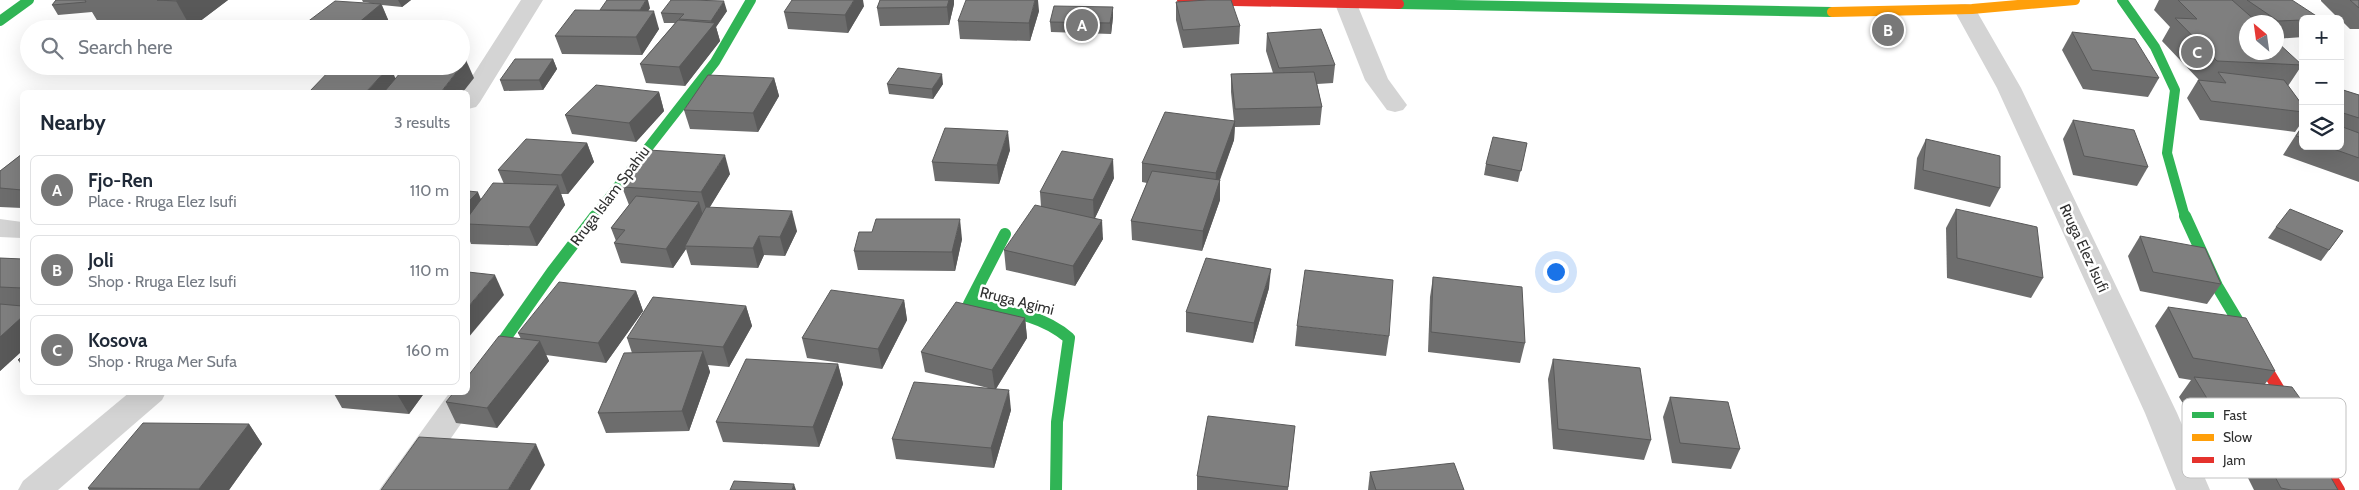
<!DOCTYPE html>
<meta charset="utf-8">
<style>
:root{--surface:#fff;--page:#f6f6f7;--text:#1f2937;--muted:#747a83;--line:#e0e1e3;--accent:#787878}
body{margin:0;font-family:Cabin,sans-serif;background:var(--page);color:var(--text)}
.controls{position:absolute;right:15px;top:15px;display:grid;overflow:hidden;border-radius:8px;box-shadow:0 5px 20px #0002}
.controls button{width:45px;height:45px;display:grid;place-items:center;padding:0;border:0;border-bottom:1px solid var(--line);background:var(--surface);color:var(--text);font:25px sans-serif}
.compass{position:absolute;left:2239px;top:15px;width:45px;height:45px;border-radius:50%;background:var(--surface);box-shadow:0 5px 20px #0002;rotate:331deg}
.you{position:absolute;left:1555px;top:271px;width:18px;height:18px;margin:-12px;border:4px solid #fff;border-radius:50%;background:#1a73e8;box-shadow:0 0 0 8px #1a73e833}
.badge{display:grid;place-items:center;width:32px;height:32px;border-radius:50%;background:var(--accent);color:#fff;font-size:16px;font-weight:700}
.pin{position:absolute;translate:-50% -50%;border:2px solid #fff;box-shadow:0 1px 5px #0006}
.list{margin:0;padding:0;list-style:none}
h2{display:flex;justify-content:space-between;align-items:center;height:65px;margin:0;padding:0 20px;font-size:21px}
h2 small{font-size:16px;font-weight:400;color:var(--muted)}
.list li{display:grid;grid-template-columns:32px 1fr auto;gap:15px;align-items:center;box-sizing:border-box;height:70px;margin:0 10px 10px;padding:0 10px;border:1px solid var(--line);border-radius:8px}
.list b{display:block;font-size:19px;white-space:nowrap}
.list p{margin:0;font-size:16px;white-space:nowrap;color:var(--muted)}
.list em{font-size:16px;font-style:normal;color:var(--muted)}
.icon{flex:none;width:28px;height:28px;fill:none;stroke:currentColor;stroke-width:2;stroke-linecap:round;stroke-linejoin:round}
.map{position:relative;flex:none;width:2359px;height:490px;overflow:hidden}
.search{position:absolute;background:var(--surface);box-shadow:0 5px 20px #0002;left:20px;top:20px;width:450px;height:55px;display:flex;align-items:center;gap:12px;box-sizing:border-box;padding:0 18px;border-radius:28px;color:var(--muted);font-size:19px}
.panel{position:absolute;background:var(--surface);box-shadow:0 5px 20px #0002;left:20px;top:90px;width:450px;height:305px;border-radius:8px}
.map>svg:first-child{display:block}
.lines{fill:none;stroke-linecap:round;stroke-linejoin:round}
.street{fill:#d4d4d4;fill-rule:evenodd}
.fast-far1{stroke:#30b455;stroke-width:10}
.fast{stroke:#30b455;stroke-width:12}
.slow{stroke:#ff9f0a;stroke-width:10}
.jam-far1{stroke:#e5322d;stroke-width:10}
.jam{stroke:#e5322d;stroke-width:12}
.wall{fill:#6d6d6d}
.shaded-wall{fill:#595959}
.building{fill:#7f7f7f;stroke:#595959}
.labels{text-anchor:middle;stroke-width:5;stroke-linejoin:round;paint-order:stroke}
.street-label{font-size:15px;fill:#303030;stroke:#fff}
.key{fill:#fff;stroke:#c1c1c1;stroke-width:1}
.key-label{font-size:14px;fill:#303030}
</style>
<div class="map">
<svg width="2359" height="490" viewBox="0 0 2359 490">
<rect width="100%" height="100%" fill="#fff"/>
<g class="lines">
<!-- street -->
<g class="street">
<path d="M521 0H543L480 102 476 107 468 109V92H462Z"/>
<path d="M1338 0H1354L1357 4 1388 79 1407 105 1403 110 1395 112 1387 110 1365 80 1335 4Z"/>
<path d="M1965 4 1973 5 1976 10 2021 88 2177 413 2210 490H2176L2145 413 1997 88 1954 10 1957 5Z"/>
<path d="M0 219 22 222V238L0 237Z"/>
<path d="M468 381 478 384 483 392 415 490H379L450 392H468Z"/>
<path d="M130 392H166L162 400 58 490H18L23 481Z"/>
</g>
<!-- fast-far1 -->
<g class="fast-far1">
<path d="M2122 0 2155 47 2175 90 2167 153 2185 217"/>
<path d="M1399 4 1832 12"/>
<path d="M0 21 29 0"/>
<path d="M594 217 715 62 751 0"/>
</g>
<!-- fast -->
<g class="fast">
<path d="M2185 216 2217 286 2254 348"/>
<path d="M1005 234 969 304C1005 311 1040 313 1069 338L1057 422 1056 490"/>
<path d="M468 391 552 272 595 216"/>
</g>
<!-- slow -->
<path class="slow" d="M1832 12 1972 9 2075 0"/>
<!-- jam-far1 -->
<path class="jam-far1" d="M1182 0 1399 4"/>
<!-- jam -->
<path class="jam" d="M2254 348 2339 490"/>
</g>
<!-- wall -->
<g class="wall">
<path d="M56 0H228L191 28 98 22 92 12 58 15 52 5Z"/>
<path d="M362 0H411L402 7 382 5 389 22 381 29H298L377 4 363 2Z"/>
<path d="M880 0H954V4L949 25 880 26 877 8Z"/>
<path d="M2159 0H2292L2303 19V37L2276 39V22H2246L2302 65 2288 86 2303 106V123L2302 122 2295 132 2200 120 2187 98 2198 80H2199L2162 41 2170 27 2154 10Z"/>
<path d="M2321 0H2359V29H2350L2340 19H2339L2321 1Z"/>
<path d="M1176 2 1240 26 1239 44 1183 48 1176 20Z"/>
<path d="M864 6 848 33 788 29 784 12Z"/>
<path d="M650 8 648 11 659 29 642 55 562 54 555 36 600 11Z"/>
<path d="M727 11 716 27 720 41 685 86 646 83 640 64 675 23H664L661 13Z"/>
<path d="M1039 11 1030 41 960 39 958 21Z"/>
<path d="M1113 17 1111 34 1051 32 1050 22Z"/>
<path d="M2072 32 2159 78 2148 97 2083 89 2062 50Z"/>
<path d="M1267 33 1335 65 1333 83 1317 84 1322 107 1320 125 1235 127V126L1234 140 1220 180V200L1202 251 1132 240 1131 221 1147 183 1142 182V163L1234 121 1231 92V74L1273 73 1266 51Z"/>
<path d="M553 59 557 69 543 90 504 91 500 80Z"/>
<path d="M774 78 779 96 758 132 690 129 684 110Z"/>
<path d="M887 84H943L933 99 889 94Z"/>
<path d="M2340 89 2359 95V182L2283 155 2303 124V146H2340Z"/>
<path d="M659 92 664 111 636 142 572 134 565 115Z"/>
<path d="M2073 120 2148 167 2137 186 2073 175 2063 139Z"/>
<path d="M1926 139 2000 188 1990 207 1914 189 1917 158Z"/>
<path d="M587 143 594 162 568 194H561L565 205 537 246 471 244 468 236V187L470 191 481 199 504 184 498 170Z"/>
<path d="M1527 143 1518 182 1484 175 1486 164Z"/>
<path d="M1010 150 999 184 935 181 932 162Z"/>
<path d="M22 154V208L0 207V171Z"/>
<path d="M730 174 709 208 797 231 785 256 764 255 758 268 691 265 686 249 673 268 621 263 614 243 616 241 611 228 629 205 622 187Z"/>
<path d="M1114 178 1095 218 1103 239 1075 286 1006 270 1004 250 1041 207 1040 192Z"/>
<path d="M1956 209 2043 278 2031 298 1947 278 1946 228Z"/>
<path d="M2276 227 2343 231 2321 261 2268 238Z"/>
<path d="M2140 236 2221 284 2207 304 2140 291 2128 256Z"/>
<path d="M962 239 955 271 858 270 854 251Z"/>
<path d="M0 258 22 259V351L0 371Z"/>
<path d="M1433 277 1525 343 1520 363 1428 352 1430 297Z"/>
<path d="M1269 288 1253 343 1186 332V312Z"/>
<path d="M636 291 643 311 606 363 546 355 549 361 497 428 456 423 446 402 521 339 518 333Z"/>
<path d="M904 300 907 320 882 369 807 358 802 338Z"/>
<path d="M746 306 752 326 729 367 708 365 710 372 689 431 606 433 598 413 632 353 627 338Z"/>
<path d="M2168 307 2275 371 2265 384 2312 415 2301 429 2338 490H2254L2229 440 2238 430 2196 425 2179 397 2191 380 2179 378 2155 326Z"/>
<path d="M1025 318 1027 338 996 389 1011 410 994 468 896 459 892 439 988 388 925 372 921 352Z"/>
<path d="M1297 326 1389 336 1386 356 1295 346Z"/>
<path d="M22 356V366L18 360Z"/>
<path d="M1553 359 1651 440 1644 460 1553 449 1548 379Z"/>
<path d="M838 364 843 384 819 447 723 442 716 422Z"/>
<path d="M333 392H425L409 414 342 408Z"/>
<path d="M1670 397 1740 449 1731 469 1672 463 1663 417Z"/>
<path d="M249 424 262 444 229 490H89L88 488Z"/>
<path d="M1293 446 1288 490H1197V476Z"/>
<path d="M1370 472 1464 490H1368Z"/>
</g>
<!-- shaded-wall -->
<g class="shaded-wall">
<path d="M178 0H228L191 28 176 1Z"/>
<path d="M398 0H411L402 7Z"/>
<path d="M646 0H648L650 8 643 20 640 10Z"/>
<path d="M854 0H863L864 6 848 33 845 15Z"/>
<path d="M949 0H954V4L949 25 947 7Z"/>
<path d="M1035 0H1038L1039 11 1030 41 1029 23Z"/>
<path d="M724 1 727 11 716 27 720 41 685 86 679 67 712 26 711 21Z"/>
<path d="M381 4 389 22 381 29H351Z"/>
<path d="M1113 7V17L1111 34 1110 23Z"/>
<path d="M654 11 659 29 642 55 636 37Z"/>
<path d="M553 59 557 69 543 90 539 80Z"/>
<path d="M466 60 474 78 463 92H441Z"/>
<path d="M390 66 398 84 391 92H366Z"/>
<path d="M942 74 943 84 933 99 932 89Z"/>
<path d="M774 78 779 96 758 132 753 113Z"/>
<path d="M659 92 664 111 636 142 629 123Z"/>
<path d="M1235 121 1234 140 1215 192 1216 173Z"/>
<path d="M1008 131 1010 150 999 184 997 165Z"/>
<path d="M587 143 594 162 568 194 561 175Z"/>
<path d="M725 155 730 174 707 212 701 192Z"/>
<path d="M1113 159 1114 178 1094 220 1093 200Z"/>
<path d="M1220 180V200L1202 251 1203 231Z"/>
<path d="M558 185 565 205 537 246 529 227Z"/>
<path d="M468 187 472 197 478 192 486 212 468 224Z"/>
<path d="M699 202 705 222 685 246 686 249 673 268 666 249Z"/>
<path d="M792 211 797 231 785 256 780 237Z"/>
<path d="M960 219 962 239 955 271 952 252Z"/>
<path d="M1102 220 1103 239 1075 286 1073 266Z"/>
<path d="M759 236 764 255 758 268 753 248Z"/>
<path d="M1271 269 1269 288 1253 343 1254 323Z"/>
<path d="M495 275 504 295 468 338V307Z"/>
<path d="M636 291 643 311 606 363 598 343Z"/>
<path d="M904 300 907 320 882 369 878 349Z"/>
<path d="M746 306 752 326 729 367 723 347Z"/>
<path d="M22 317V351L0 371V337Z"/>
<path d="M1025 318 1027 338 995 390 992 370Z"/>
<path d="M540 341 549 361 497 428 487 408Z"/>
<path d="M703 351 710 372 689 431 682 411Z"/>
<path d="M838 364 843 384 819 447 813 427Z"/>
<path d="M1009 390 1011 410 994 468 991 448Z"/>
<path d="M398 392H425L409 414 397 394Z"/>
<path d="M249 424 262 444 229 490H199V489Z"/>
<path d="M536 444 545 465 530 490H508Z"/>
<path d="M794 484 796 490H792Z"/>
</g>
<!-- building -->
<g class="building">
<path d="M56 0H85L86 2 52 5Z"/>
<path d="M157 0H178L176 1Z"/>
<path d="M607 0H646L640 10H600Z"/>
<path d="M671 0H689L724 1 711 21 679 19 684 14 661 13Z"/>
<path d="M792 0H854L845 15 784 12Z"/>
<path d="M880 0H949L947 7 877 8Z"/>
<path d="M966 0H1035L1029 23 958 21Z"/>
<path d="M1207 0H1231L1240 26 1183 30 1176 2Z"/>
<path d="M2178 0H2232L2257 22H2246V52H2276V41L2302 65 2217 61 2175 18 2197 19Z"/>
<path d="M2247 0H2292L2321 19H2303V20L2278 21Z"/>
<path d="M2350 0H2359V8Z"/>
<path d="M335 1 381 4 351 29H298Z"/>
<path d="M1054 6 1113 7 1110 23 1050 22Z"/>
<path d="M575 10 654 11 636 37 555 36Z"/>
<path d="M678 20 715 23 679 67 640 64Z"/>
<path d="M1321 29 1335 65 1279 68 1267 33Z"/>
<path d="M2072 32 2135 39 2159 78 2092 70Z"/>
<path d="M515 59H553L539 80H500Z"/>
<path d="M461 60H466L441 92H384L406 66H461Z"/>
<path d="M334 66H390L366 92H309Z"/>
<path d="M898 68 942 74 932 89 887 84Z"/>
<path d="M1314 72 1322 107 1235 109 1231 74Z"/>
<path d="M2218 72 2284 80 2303 106V112L2211 101 2198 80 2226 83Z"/>
<path d="M708 75 774 78 753 113 684 110Z"/>
<path d="M596 85 659 92 629 123 565 115Z"/>
<path d="M2340 89 2359 95V118L2340 112Z"/>
<path d="M1165 112 1235 121 1216 173 1142 163Z"/>
<path d="M2073 120 2134 130 2148 167 2084 156Z"/>
<path d="M2303 125V138L2296 136Z"/>
<path d="M2340 126 2359 133V158L2325 146H2340Z"/>
<path d="M945 128 1008 131 997 165 932 162Z"/>
<path d="M1493 137 1527 143 1521 171 1486 164Z"/>
<path d="M526 139 587 143 561 175 498 170Z"/>
<path d="M1926 139 2000 156V188L1923 170Z"/>
<path d="M649 150 725 155 701 192 622 187Z"/>
<path d="M1062 151 1113 159 1093 200 1040 192Z"/>
<path d="M22 154V190L0 188V171Z"/>
<path d="M1152 171 1220 180 1203 231 1131 221Z"/>
<path d="M493 183 558 185 529 227 468 224V217Z"/>
<path d="M468 191 478 192 468 202Z"/>
<path d="M636 196 699 202 666 249 614 243 625 230 611 228Z"/>
<path d="M1035 205 1102 220 1073 266 1004 250Z"/>
<path d="M706 207 792 211 780 237 759 236 753 248 685 246Z"/>
<path d="M1956 209 2037 227 2043 278 1957 258Z"/>
<path d="M2290 209 2343 231 2329 250 2276 227Z"/>
<path d="M876 219H960L952 252 854 251 859 232H872Z"/>
<path d="M2140 236 2205 248 2221 284 2153 272Z"/>
<path d="M0 258 22 259V288L0 287Z"/>
<path d="M1206 258 1271 269 1254 323 1186 312Z"/>
<path d="M1305 270 1393 280 1389 336 1297 326Z"/>
<path d="M468 272 495 275 468 307Z"/>
<path d="M1433 277 1522 287 1525 343 1431 332Z"/>
<path d="M559 282 636 291 598 343 518 333Z"/>
<path d="M831 290 904 300 878 349 802 338Z"/>
<path d="M653 297 746 306 723 347 627 338Z"/>
<path d="M956 302 1025 318 992 370 921 352Z"/>
<path d="M0 304 22 306V317L0 337Z"/>
<path d="M2168 307 2246 318 2275 371 2193 358Z"/>
<path d="M499 336 540 341 487 408 446 402 454 392H468V376Z"/>
<path d="M703 351 682 411 598 413 624 353Z"/>
<path d="M22 356V360H18Z"/>
<path d="M746 359 838 364 813 427 716 422Z"/>
<path d="M1553 359 1640 368 1651 440 1558 429Z"/>
<path d="M2194 377 2292 387 2312 415 2211 405Z"/>
<path d="M914 382 1009 390 991 448 892 439Z"/>
<path d="M1670 397 1728 402 1740 449 1680 443Z"/>
<path d="M1208 416 1295 426 1288 487 1197 476Z"/>
<path d="M2245 420 2304 430 2338 490H2291L2281 488Z"/>
<path d="M143 423 249 424 199 489 88 488Z"/>
<path d="M419 437 536 444 508 490H381Z"/>
<path d="M1454 463 1464 490H1376L1370 472Z"/>
<path d="M734 481 794 484 792 490H730Z"/>
</g>
<g class="labels">
<!-- street labels -->
<g class="street-label">
<text transform="translate(610 196) rotate(-53)" y="5">Rruga Islam Spahiu</text>
<text transform="translate(2084 248) rotate(65)" y="5">Rruga Elez Isufi</text>
<text transform="translate(1017 301) rotate(14)" y="5">Rruga Agimi</text>
</g>
</g>
<!-- legend -->
<rect x="2182" y="398" width="164" height="80" rx="8" class="key"/>
<rect x="2192" y="412" width="22" height="6" fill="#30b455"/>
<rect x="2192" y="434" width="22" height="7" fill="#ff9f0a"/>
<rect x="2192" y="457" width="22" height="6" fill="#e5322d"/>
<g class="key-label">
<text x="2223" y="420">Fast</text>
<text x="2223" y="442">Slow</text>
<text x="2223" y="465">Jam</text>
</g>
</svg>
<div class="controls">
<button>+</button>
<button>−</button>
<button><svg class="icon" aria-label="layers" viewBox="0 0 24 24"><path d="M12 4l9 5-9 5-9-5zM3 14l9 5 9-5"/></svg></button>
</div>
<svg class="compass" viewBox="-18 -18 36 36"><path d="M0-13l5 13h-10z" fill="#e53935"/><path d="M0 13l5-13h-10z" fill="#747a83"/></svg>
<div class="you"></div>
<div class="pin badge" style="left:1082px;top:25px">A</div>
<div class="pin badge" style="left:1888px;top:30px">B</div>
<div class="pin badge" style="left:2197px;top:52px">C</div>
<div class="search"><svg class="icon" aria-label="search" viewBox="0 0 24 24"><circle cx="10" cy="10" r="6"/><path d="M15 15l6 6"/></svg>Search here</div>
<section class="panel">
<h2>Nearby<small>3 results</small></h2>
<ul class="list">
<li><span class="badge">A</span><div><b>Fjo-Ren</b><p>Place · Rruga Elez Isufi</p></div><em>110 m</em></li>
<li><span class="badge">B</span><div><b>Joli</b><p>Shop · Rruga Elez Isufi</p></div><em>110 m</em></li>
<li><span class="badge">C</span><div><b>Kosova</b><p>Shop · Rruga Mer Sufa</p></div><em>160 m</em></li>
</ul>
</section>
</div>
